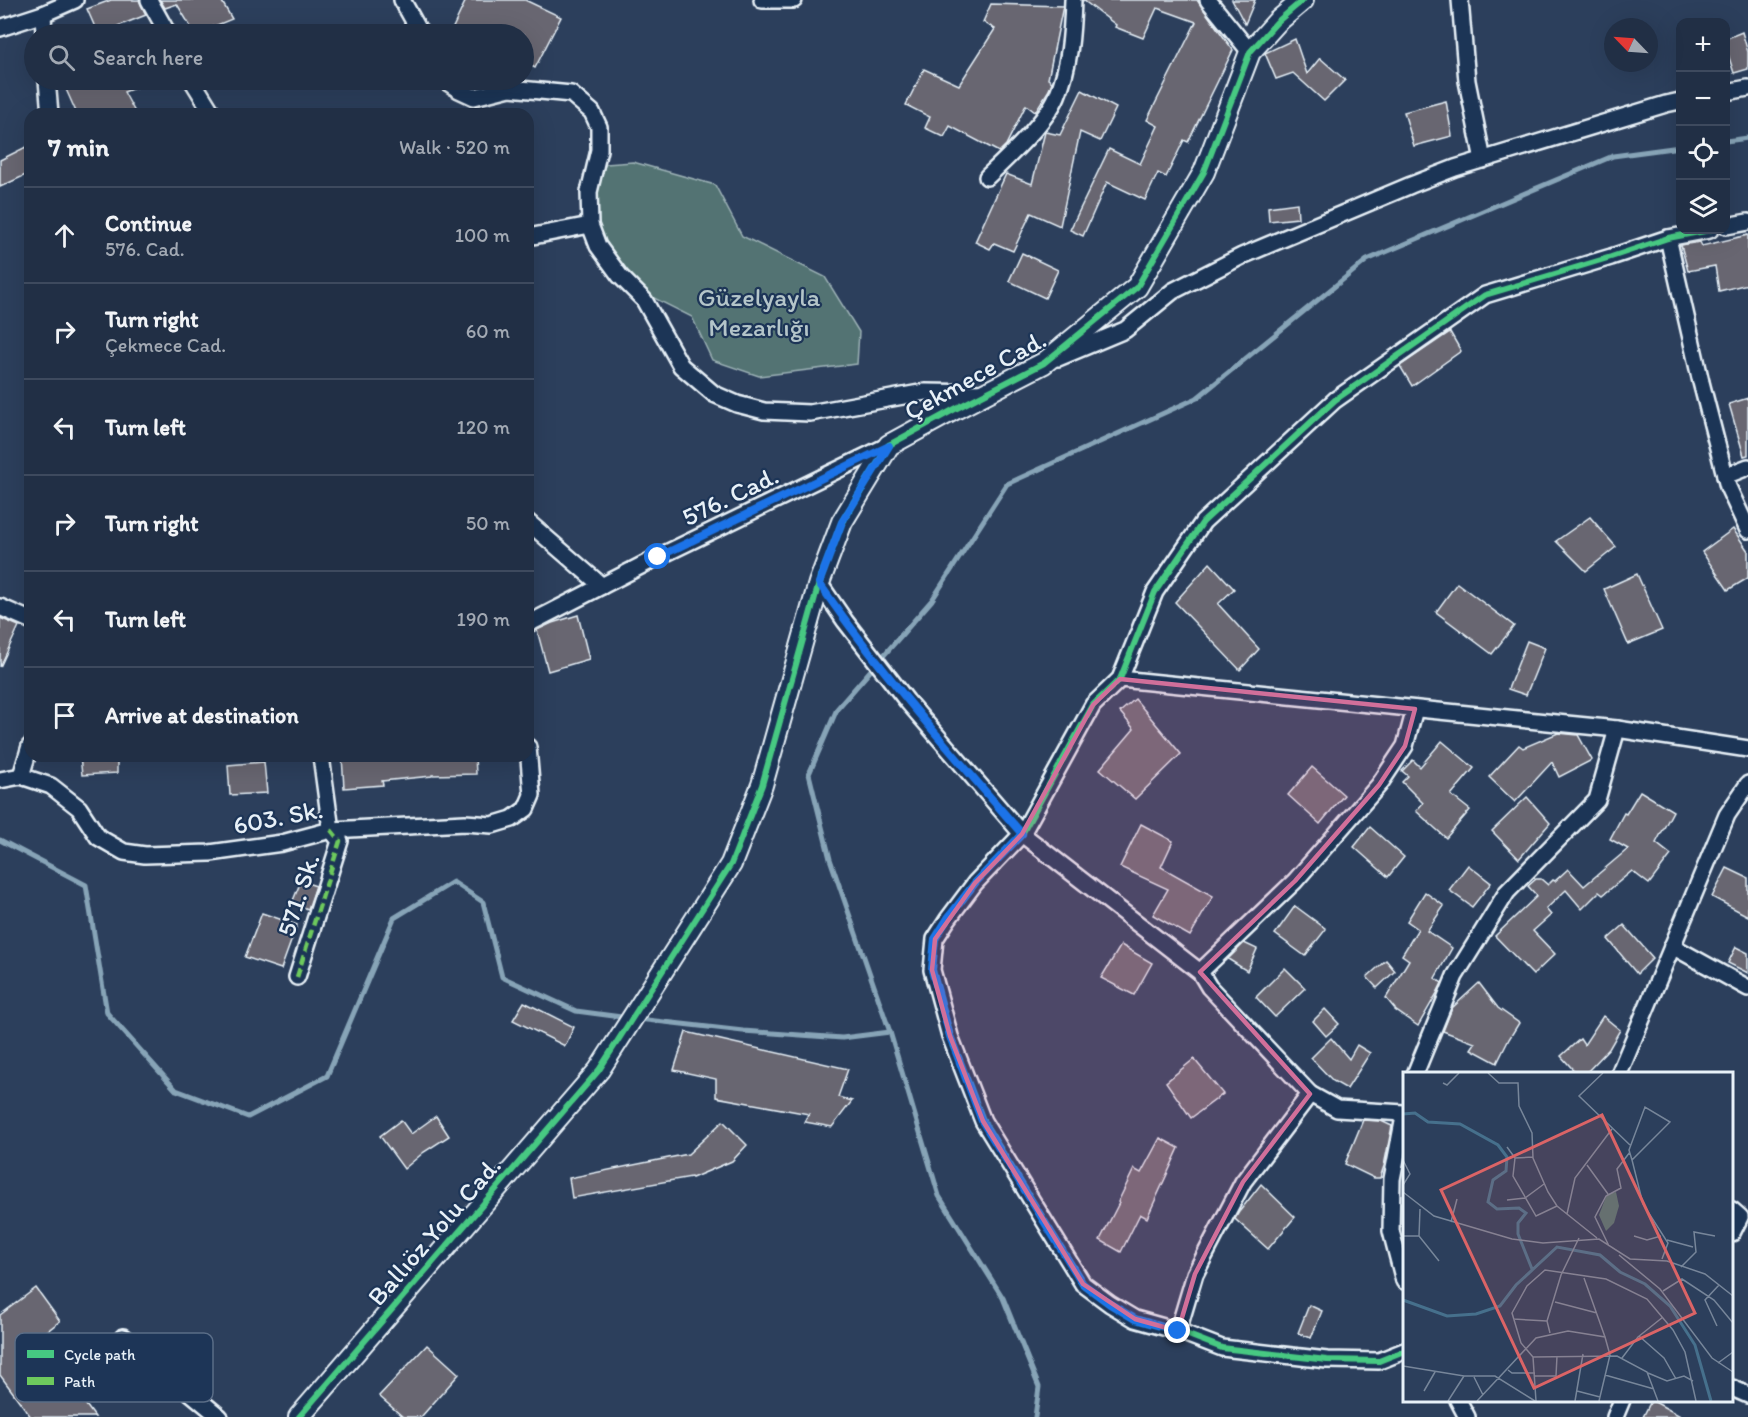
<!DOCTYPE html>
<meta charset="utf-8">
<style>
:root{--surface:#212f45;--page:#2d3b50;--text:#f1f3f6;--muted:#a2a9b3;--line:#3e4a5e}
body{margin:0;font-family:Itim,sans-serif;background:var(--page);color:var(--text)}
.controls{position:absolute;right:18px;top:18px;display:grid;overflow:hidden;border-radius:12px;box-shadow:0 6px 24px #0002}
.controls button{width:54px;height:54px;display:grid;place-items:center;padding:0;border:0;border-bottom:2px solid var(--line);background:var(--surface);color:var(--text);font:30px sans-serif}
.compass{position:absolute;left:1604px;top:18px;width:54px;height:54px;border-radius:50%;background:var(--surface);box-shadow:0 6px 24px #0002;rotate:295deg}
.stop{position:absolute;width:18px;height:18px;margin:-14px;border:4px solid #1a73e8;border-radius:50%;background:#fff}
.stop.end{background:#1a73e8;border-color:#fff;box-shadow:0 2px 6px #0008}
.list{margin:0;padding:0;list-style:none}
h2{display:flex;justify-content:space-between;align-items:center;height:78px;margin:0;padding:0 24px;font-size:26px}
h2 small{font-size:20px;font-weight:400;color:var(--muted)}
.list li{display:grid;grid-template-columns:39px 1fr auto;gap:18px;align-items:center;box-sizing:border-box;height:96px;padding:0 24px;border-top:2px solid var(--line)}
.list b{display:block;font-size:22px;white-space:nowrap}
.list p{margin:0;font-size:20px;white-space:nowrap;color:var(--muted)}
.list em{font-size:20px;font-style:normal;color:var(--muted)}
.icon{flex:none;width:33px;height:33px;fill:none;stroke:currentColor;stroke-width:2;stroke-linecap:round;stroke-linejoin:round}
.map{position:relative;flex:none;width:1748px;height:1417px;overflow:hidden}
.search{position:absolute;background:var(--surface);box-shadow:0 6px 24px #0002;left:24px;top:24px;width:510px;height:66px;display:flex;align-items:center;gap:15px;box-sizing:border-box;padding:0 21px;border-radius:33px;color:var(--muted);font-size:22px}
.panel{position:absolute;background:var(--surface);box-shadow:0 6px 24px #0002;left:24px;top:108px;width:510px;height:654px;border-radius:18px}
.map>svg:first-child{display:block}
.green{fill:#527373;stroke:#9db2b6;stroke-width:1.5}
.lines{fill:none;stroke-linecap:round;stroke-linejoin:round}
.stream{stroke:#87a4b7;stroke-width:5}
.building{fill:#676671;stroke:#e8f1f8;stroke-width:1.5}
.minor-casing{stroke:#e8f1f8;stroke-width:20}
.tertiary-casing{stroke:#e8f1f8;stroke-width:24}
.minor{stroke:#1d3557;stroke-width:15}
.tertiary{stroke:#1d3557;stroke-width:20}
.quiet{stroke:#6dc95d;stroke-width:4.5;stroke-dasharray:9 4.5;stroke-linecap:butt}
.cycleway-casing{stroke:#1d3557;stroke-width:10}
.cycleway{stroke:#46c982;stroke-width:6}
.route{stroke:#1a73e8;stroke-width:8}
.marked{fill:#d16f9a;fill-opacity:0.2;stroke:#d16f9a;stroke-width:4.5;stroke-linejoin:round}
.labels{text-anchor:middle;stroke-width:4.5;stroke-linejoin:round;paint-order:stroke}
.park-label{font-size:26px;fill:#b4c5c9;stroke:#1d3557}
.street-label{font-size:26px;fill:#e8f1f8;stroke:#1d3557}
.inset-river{fill:none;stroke:#46708c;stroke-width:3}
.inset-road{fill:none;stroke:#77869a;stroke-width:1.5}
.view{fill:#db6466;fill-opacity:0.15;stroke:#db6466;stroke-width:3}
.inset-edge{fill:none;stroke:#e8f1f8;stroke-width:3}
.key{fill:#1d3557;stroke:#5a6d87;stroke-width:1.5}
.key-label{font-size:16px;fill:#e8f1f8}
</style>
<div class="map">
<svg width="1748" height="1417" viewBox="0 0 1748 1417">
<rect width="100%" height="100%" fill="#2c3f5c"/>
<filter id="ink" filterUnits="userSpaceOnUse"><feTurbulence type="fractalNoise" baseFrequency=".0167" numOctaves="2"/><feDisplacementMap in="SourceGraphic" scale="12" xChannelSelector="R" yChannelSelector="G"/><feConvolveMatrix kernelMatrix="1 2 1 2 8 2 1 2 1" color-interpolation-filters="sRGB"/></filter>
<g filter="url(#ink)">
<!-- green -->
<path class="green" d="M633 162 715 185 742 236 825 277 859 332 857 364 759 376 712 360 692 317 640 291 591 231 589 192 606 164Z"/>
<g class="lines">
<!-- stream -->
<g class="stream">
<path d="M1726 141 1748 138"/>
<path d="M0 840 86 885 107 1013 176 1090 248 1117 327 1076 394 918 453 882 483 902 502 977 576 1011 629 1018"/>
<path d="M638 1019 743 1031 842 1038 890 1032"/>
<path d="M1035 1417 1039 1387 1003 1298 939 1196 890 1032 830 859 809 774 837 709 932 600 1007 484 1197 398 1367 260 1613 156 1680 147"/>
</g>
</g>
<!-- building -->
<g class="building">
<path d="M111 0H139L146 15 118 26 122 34H98L87 9Z"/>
<path d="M160 0H221L232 19 195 34 177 4 165 8Z"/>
<path d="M466 0H525L561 17 535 68 524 62V34H450Z"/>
<path d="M1083 0H1197L1233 50 1188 142 1184 140 1166 177 1158 173 1145 200 1107 182 1083 236 1070 230 1109 149 1140 164 1158 126 1147 120 1196 22 1157 8 1143 38 1115 27 1116 25Z"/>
<path d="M1232 0H1255L1245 24Z"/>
<path d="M991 4 1063 6 1048 79 1052 82 1049 90 1035 112 1026 105 1006 145 999 152 950 126 944 137 925 128 930 117 906 105 924 69 959 85 995 29 983 22Z"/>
<path d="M1742 32 1748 52V69L1734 73 1725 45V39Z"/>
<path d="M1295 39 1307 74 1320 58 1345 80 1324 101 1293 73 1276 79 1265 53Z"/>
<path d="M86 80H153V81L124 92 136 114H77L65 87Z"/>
<path d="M1082 90 1116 108 1100 141 1080 132 1060 226 1031 213 1013 251 994 243 990 249 975 242 1006 174 1032 184 1045 132 1060 135Z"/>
<path d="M1446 101 1452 136 1414 146 1404 112Z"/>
<path d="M30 145V173L0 187V160Z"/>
<path d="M1297 203 1298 218 1269 221 1268 207Z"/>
<path d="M1748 235V284L1719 291 1715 266 1688 271 1681 245 1700 242 1702 246Z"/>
<path d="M1022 253 1058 270 1045 298 1009 281Z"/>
<path d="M1450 332 1461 351 1412 386 1400 366Z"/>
<path d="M1748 398V455L1744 456 1729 404Z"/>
<path d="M1590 517 1616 547 1586 571 1556 541Z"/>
<path d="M1733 529 1748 551V578L1728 590 1702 552Z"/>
<path d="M1210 563 1234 589 1218 604 1259 649 1240 670 1175 602Z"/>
<path d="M1637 574 1662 630 1628 644 1604 589Z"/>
<path d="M1457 583 1514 626 1492 654 1436 612Z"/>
<path d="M578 615 589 659 548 671 537 630 552 623Z"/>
<path d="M0 618 19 626 0 667Z"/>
<path d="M1527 641 1545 648 1526 695 1508 689Z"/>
<path d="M1135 699 1181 754 1135 799 1100 769 1134 729 1120 712Z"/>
<path d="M1558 733 1578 735 1592 760 1559 777 1552 762 1515 802 1489 777 1519 745 1523 748Z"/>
<path d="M1442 741 1474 768 1451 795 1470 810 1446 838 1416 811 1423 803 1402 782 1408 776 1402 771 1413 760 1420 767Z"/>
<path d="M80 756H117V773L82 775Z"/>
<path d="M342 756H475L476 774 432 775V776L382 781 383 785 344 788Z"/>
<path d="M264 762 267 793 230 795 228 765Z"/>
<path d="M1312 767 1344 795 1320 824 1288 795Z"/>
<path d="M1640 791 1673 811 1656 843 1671 855 1649 884 1632 871 1603 895 1599 892 1582 909 1566 890 1546 909 1551 915 1533 931 1555 954 1533 975 1495 936 1537 896 1528 886 1536 879H1541L1548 885 1553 880 1555 881 1568 869 1584 886 1628 849 1610 839 1624 813 1626 814Z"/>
<path d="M1527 797 1550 823 1519 859 1492 831Z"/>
<path d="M1141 824 1173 841 1161 867 1213 896 1190 936 1153 915 1168 889 1120 867Z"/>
<path d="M1370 827 1404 857 1388 877 1354 847Z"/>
<path d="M1468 865 1491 883 1472 907 1449 890Z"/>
<path d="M1727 868 1748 878V916L1712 897Z"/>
<path d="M301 881 316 886 308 909 292 903Z"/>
<path d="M1425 892 1444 906 1427 931 1452 948 1435 978 1442 983 1437 993 1418 1026 1395 1010V1009L1386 998 1409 960 1402 955 1418 929 1407 921Z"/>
<path d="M1295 906 1326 929 1305 956 1275 934Z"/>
<path d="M262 913 297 925 281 969 245 957Z"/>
<path d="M1624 925 1653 958 1637 974 1608 939Z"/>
<path d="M1244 943 1257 949 1247 971 1228 959Z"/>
<path d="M1121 945 1152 963 1134 995 1101 978Z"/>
<path d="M1736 947 1748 953V973L1728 963Z"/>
<path d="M1386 960 1395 971 1377 988 1367 977Z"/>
<path d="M1285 968 1305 988 1275 1017 1256 997Z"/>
<path d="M1479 983 1498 1008 1519 1023 1509 1039 1497 1063 1471 1049 1475 1043 1443 1031 1452 1008Z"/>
<path d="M524 1002 574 1027 565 1046 513 1020Z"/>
<path d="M1325 1009 1339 1024 1326 1036 1313 1021Z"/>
<path d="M1603 1016 1620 1030 1609 1049 1585 1074H1577L1561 1056 1580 1039 1584 1045Z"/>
<path d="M686 1032 848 1069 838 1097 852 1101 832 1127 805 1122 809 1114 716 1097V1079L674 1070Z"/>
<path d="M1331 1038 1349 1059 1357 1045 1370 1053 1347 1089 1333 1081 1311 1058Z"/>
<path d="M1194 1059 1223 1094 1191 1118 1166 1082Z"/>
<path d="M436 1116 449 1136 424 1152 404 1169 380 1136 401 1120 411 1134Z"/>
<path d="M1363 1120 1381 1121 1392 1126 1384 1166 1380 1178H1374L1345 1164Z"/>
<path d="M723 1121 747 1145 732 1161 692 1178 691 1177 572 1198 569 1178 688 1154Z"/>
<path d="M1160 1138 1179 1148 1147 1218 1140 1214 1121 1252 1100 1240 1119 1203 1118 1202 1134 1169 1141 1173Z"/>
<path d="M1261 1184 1295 1217 1268 1249 1235 1219 1239 1212Z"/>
<path d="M36 1288 60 1321 37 1339 95 1417H31L0 1375V1315Z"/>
<path d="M1309 1305 1322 1311 1311 1338 1298 1333Z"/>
<path d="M427 1345 459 1374 421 1417H403L379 1396Z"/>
<path d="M1651 1401H1653L1682 1417H1643Z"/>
</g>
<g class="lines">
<defs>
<g id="minor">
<path d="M149 0 168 34"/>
<path d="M402 0 421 34"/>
<path d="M762 0H794"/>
<path d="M1208 0 1250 52"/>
<path d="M1460 0 1467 81 1483 160"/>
<path d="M43 14 44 34"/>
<path d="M0 28 43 14 75 0"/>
<path d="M47 80 50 114"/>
<path d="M192 80 213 114"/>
<path d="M444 80 459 90 474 97 510 88 571 94 592 112 599 127V150L589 192 590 225 598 246 620 276 644 300 681 366 714 394 737 404 764 411 810 413 925 392 986 393"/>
<path d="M1726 92 1748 88"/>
<path d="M987 177C1008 157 1046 122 1057 96 1070 65 1072 33 1073 0"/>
<path d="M1726 226 1748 222"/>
<path d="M528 237 590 225"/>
<path d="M1668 238 1701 382 1728 487 1748 530"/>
<path d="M1058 358 1125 330 1173 291 1242 256 1411 185 1455 168 1666 104 1680 101"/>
<path d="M1725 476 1748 467"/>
<path d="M528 522 602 586"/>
<path d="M819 583 845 621 907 701 1022 834 1200 972 1209 987 1310 1094 1337 1109 1404 1113"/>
<path d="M0 607 30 620"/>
<path d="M528 624 658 557 889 445"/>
<path d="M1120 679 1617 729"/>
<path d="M21 776 30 746"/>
<path d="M0 780 21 776 51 786 79 808 98 837 124 852 145 855 210 853 282 843 331 830 465 823 492 825 512 819 526 809 532 795 528 747"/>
<path d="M1672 946 1748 988"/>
<path d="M1200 972 1295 881 1379 785 1405 746 1415 709"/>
<path d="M297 977 340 841 331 830 321 756"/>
<path d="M1415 1074 1455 976 1507 892 1597 800 1617 729 1748 749"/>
<path d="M1619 1074 1727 815 1748 784"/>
<path d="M1404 1117 1392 1179 1391 1231 1404 1281"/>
<path d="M1732 1210 1740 1217 1732 1233"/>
<path d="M1178 1331 1195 1274 1243 1182 1310 1094"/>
<path d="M123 1337 220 1417"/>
<path d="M1404 1351 1379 1361 1327 1360 1222 1348 1178 1331 1135 1319 1110 1304 1083 1284 983 1121 950 1036 932 970 935 939 948 919 975 883 1022 834 1093 705 1120 679 1155 592 1203 522 1335 400 1485 295 1611 257 1668 238 1710 230"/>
<path d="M1732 1388 1748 1395"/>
<path d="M1458 1400 1467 1417"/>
<path d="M1615 1417 1622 1400"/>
</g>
<path id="tertiary" d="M299 1417 599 1070 731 864 762 785 819 583 842 522 889 445 955 409 1044 363 1137 287 1204 172 1250 52 1277 22 1303 0"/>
</defs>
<!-- minor casing -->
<use href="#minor" class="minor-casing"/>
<!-- tertiary casing -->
<use href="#tertiary" class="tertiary-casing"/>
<!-- minor -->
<use href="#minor" class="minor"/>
<!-- tertiary -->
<use href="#tertiary" class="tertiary"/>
<!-- quiet -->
<path class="quiet" d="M297 977 340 841 331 830"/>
<defs>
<g id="cycleway">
<path d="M1404 1351 1379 1361 1327 1360 1222 1348 1178 1331 1135 1319 1110 1304 1083 1284 983 1121 950 1036 932 970 935 939 948 919 975 883 1022 834 1093 705 1120 679 1155 592 1203 522 1335 400 1485 295 1611 257 1668 238 1710 230"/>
<path d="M299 1417 599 1070 731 864 762 785 819 583 842 522 889 445 955 409 1044 363 1137 287 1204 172 1250 52 1277 22 1303 0"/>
</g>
</defs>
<!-- cycleway casing -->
<use href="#cycleway" class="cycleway-casing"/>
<!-- cycleway -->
<use href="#cycleway" class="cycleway"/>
</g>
</g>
<g class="lines" filter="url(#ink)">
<!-- route -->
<path class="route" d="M658 557 889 446 842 522 819 583C880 672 952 753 1022 834L975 883 948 918 935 939 932 970 950 1036 982 1121 1083 1284 1110 1304 1135 1319 1178 1331"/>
</g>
<!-- marked area -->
<path class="marked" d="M1120 679 1415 709 1405 746 1379 785 1295 881 1200 972 1310 1094 1243 1182 1195 1274 1178 1331 1135 1319 1083 1284 983 1121 950 1036 932 970 935 939 975 883 1022 834 1093 705Z"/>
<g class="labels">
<!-- park labels -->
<g class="park-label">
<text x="759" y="306">Güzelyayla<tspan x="759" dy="30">Mezarlığı</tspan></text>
</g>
<!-- street labels -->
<g class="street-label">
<text transform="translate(975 375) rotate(-29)" y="9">Çekmece Cad.</text>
<text transform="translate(730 496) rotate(-26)" y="9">576. Cad.</text>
<text transform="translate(278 817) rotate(-11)" y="9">603. Sk.</text>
<text transform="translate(298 895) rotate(-72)" y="9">571. Sk.</text>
<text transform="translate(434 1231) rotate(-49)" y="9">Ballıöz Yolu Cad.</text>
</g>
</g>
<!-- overview -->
<g transform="translate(1403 1072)">
<rect width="330" height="330" fill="#2c3f5c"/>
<path d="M213 120 216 134 211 151 203 159 196 143 204 122Z" fill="#527373"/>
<path class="inset-river" d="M0 42 12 41 25 50 57 52 95 73 104 85 103 99 90 108 85 130 94 137 116 136 123 141 115 151V162L129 197M0 228 44 244 73 242 97 234 113 213 154 175 197 183 217 200 242 212 267 234 292 273 308 329"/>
<path class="inset-road" d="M85 1 96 11H115L116 34 129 61 130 86 145 120 154 134 194 166M200 1 176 24 227 73M40 11 44 13 56 1M104 75 112 86 110 104 133 144 154 134M112 86 130 85M0 88 7 102 0 113M229 88 226 78 242 35 267 50 229 88 240 132 265 171 259 187M184 93 205 122M0 120 31 144 109 167 140 171 196 167 227 187 264 189 302 202 330 224M104 128 122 126 141 112M164 142 172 106 209 57M48 150 54 127M0 164H16L17 137M16 164 36 189M231 164 244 168 258 164M264 168 290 175M206 174 192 145 203 124 218 116 214 97 227 80M216 183 257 217 309 286 330 300M278 195 293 180 291 160 312 164M181 206 202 265M260 219 279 207 311 228 330 251M152 230 194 241M110 247 144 249M314 254 302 228 316 213M147 261 144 249 158 203 176 166M236 264 261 286 273 307M130 285 214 284 244 300 255 329M219 286 235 265 260 245M315 291 330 280M0 294 61 304H92L132 329M105 298 109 301H132M245 301 264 309 281 304 290 309M202 303 251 317M132 304H153L154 284M71 305 80 323M21 319 32 300M174 319 197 325M45 329 61 304M74 329 133 266 165 259 202 265 207 283 196 329M133 329 130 285 118 271 109 241 124 214 142 198 203 207 244 227 270 258 282 280 293 329M172 329 180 282"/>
<path class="view" d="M199 43 292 241 131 316 38 118Z"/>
<rect width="330" height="330" class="inset-edge"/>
</g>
<!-- legend -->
<rect x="15" y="1333" width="198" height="69" rx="9" class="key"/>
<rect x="27" y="1350" width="27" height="8" fill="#46c982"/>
<rect x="27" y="1377" width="27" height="8" fill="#6dc95d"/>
<g class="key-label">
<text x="64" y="1360">Cycle path</text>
<text x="64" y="1387">Path</text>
</g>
</svg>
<div class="controls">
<button>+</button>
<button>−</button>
<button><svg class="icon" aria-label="locate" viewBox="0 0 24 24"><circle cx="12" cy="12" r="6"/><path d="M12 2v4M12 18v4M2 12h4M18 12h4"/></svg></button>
<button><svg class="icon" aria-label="layers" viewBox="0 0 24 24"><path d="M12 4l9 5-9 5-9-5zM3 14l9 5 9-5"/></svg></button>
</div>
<svg class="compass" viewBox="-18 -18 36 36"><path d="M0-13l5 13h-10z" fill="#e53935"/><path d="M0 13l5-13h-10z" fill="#a2a9b3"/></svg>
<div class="stop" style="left:658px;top:557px"></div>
<div class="stop end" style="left:1178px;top:1331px"></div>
<div class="search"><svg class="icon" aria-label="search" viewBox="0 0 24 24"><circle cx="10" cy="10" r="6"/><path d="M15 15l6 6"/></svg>Search here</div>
<section class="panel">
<h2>7 min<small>Walk · 520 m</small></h2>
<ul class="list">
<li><svg class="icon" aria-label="ahead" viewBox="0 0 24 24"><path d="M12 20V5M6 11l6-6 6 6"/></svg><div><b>Continue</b><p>576. Cad.</p></div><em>100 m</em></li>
<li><svg class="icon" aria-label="right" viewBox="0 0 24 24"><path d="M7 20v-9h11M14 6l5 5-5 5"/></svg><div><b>Turn right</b><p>Çekmece Cad.</p></div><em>60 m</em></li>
<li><svg class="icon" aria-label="left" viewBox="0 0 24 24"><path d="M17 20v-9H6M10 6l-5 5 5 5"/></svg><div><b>Turn left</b></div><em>120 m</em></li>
<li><svg class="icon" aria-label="right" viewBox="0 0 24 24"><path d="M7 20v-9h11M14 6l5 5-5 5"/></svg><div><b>Turn right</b></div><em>50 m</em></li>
<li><svg class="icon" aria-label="left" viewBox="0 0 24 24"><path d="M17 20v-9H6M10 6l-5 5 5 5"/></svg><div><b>Turn left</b></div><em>190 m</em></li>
<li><svg class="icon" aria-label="arrive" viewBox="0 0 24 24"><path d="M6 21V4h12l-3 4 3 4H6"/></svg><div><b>Arrive at destination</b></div></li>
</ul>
</section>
</div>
